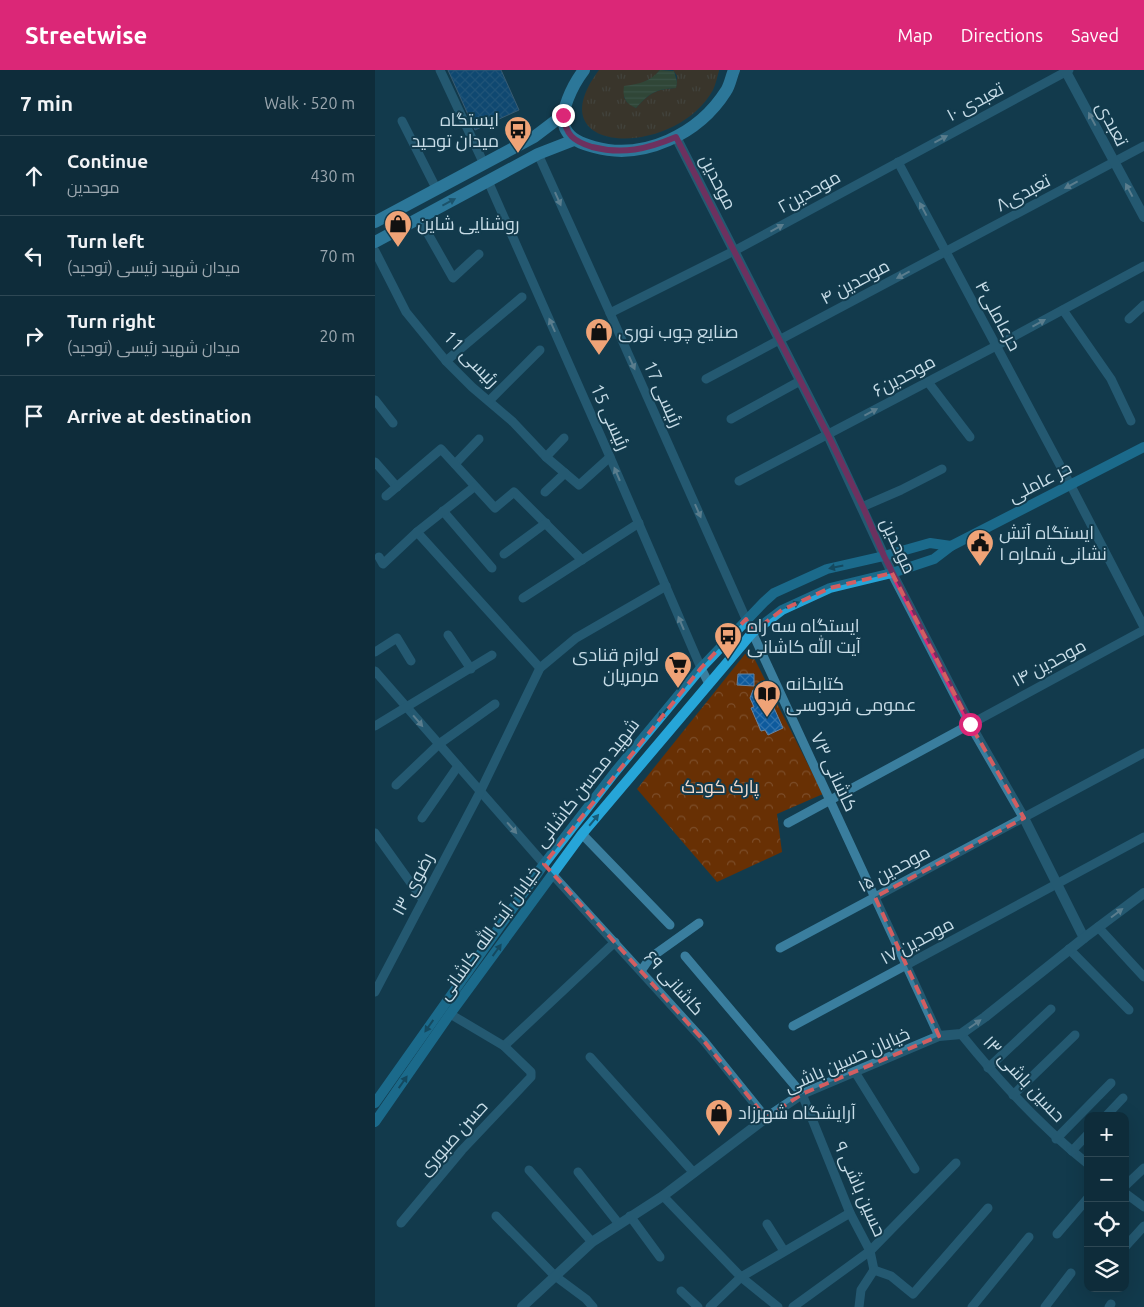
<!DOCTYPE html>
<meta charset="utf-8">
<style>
:root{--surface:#0e2c3a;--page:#1c3845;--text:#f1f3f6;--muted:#9ba7af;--line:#2e4854;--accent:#db2777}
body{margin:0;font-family:Ubuntu,Cairo,sans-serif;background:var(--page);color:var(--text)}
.controls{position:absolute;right:15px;bottom:15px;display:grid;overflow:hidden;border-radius:10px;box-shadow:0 5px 20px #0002}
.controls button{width:45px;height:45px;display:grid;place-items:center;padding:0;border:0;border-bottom:1px solid var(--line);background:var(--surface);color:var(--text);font:25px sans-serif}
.stop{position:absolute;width:15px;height:15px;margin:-11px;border:4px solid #db2777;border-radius:50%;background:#fff}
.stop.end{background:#db2777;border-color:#fff;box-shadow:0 1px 5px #0008}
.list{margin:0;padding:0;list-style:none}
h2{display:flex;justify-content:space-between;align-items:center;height:65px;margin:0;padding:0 20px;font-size:21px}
h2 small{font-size:16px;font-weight:400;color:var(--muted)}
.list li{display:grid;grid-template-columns:32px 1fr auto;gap:15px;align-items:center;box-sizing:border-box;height:80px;padding:0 20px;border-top:1px solid var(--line)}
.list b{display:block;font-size:19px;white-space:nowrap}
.list p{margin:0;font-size:16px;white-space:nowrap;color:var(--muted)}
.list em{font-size:16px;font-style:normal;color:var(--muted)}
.icon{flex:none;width:28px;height:28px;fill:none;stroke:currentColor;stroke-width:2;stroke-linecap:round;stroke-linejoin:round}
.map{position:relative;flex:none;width:769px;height:1237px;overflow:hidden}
header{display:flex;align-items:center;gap:30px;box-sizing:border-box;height:70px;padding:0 25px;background:var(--accent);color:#fff}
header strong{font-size:24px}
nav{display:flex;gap:28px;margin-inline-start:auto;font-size:18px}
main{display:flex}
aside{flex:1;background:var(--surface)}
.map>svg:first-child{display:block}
.grass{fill:url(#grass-tufts)}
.park{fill:url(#park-crowns)}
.water{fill:url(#water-rules)}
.building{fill:url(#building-cross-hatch);stroke:#67829f}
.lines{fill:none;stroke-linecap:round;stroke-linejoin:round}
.minor{stroke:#3a7e9e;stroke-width:9}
.tertiary{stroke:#3a7e9e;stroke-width:10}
.secondary{stroke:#26a5d8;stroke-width:10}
.primary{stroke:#4cc1f5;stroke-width:12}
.oneway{fill:#b2cedc}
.oneway2{fill:#297190}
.oneway3{fill:#185b77}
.route{stroke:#db2777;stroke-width:6}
.marked{fill:none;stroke:#d25e61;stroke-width:4;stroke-dasharray:10 6;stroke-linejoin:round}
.labels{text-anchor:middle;stroke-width:4;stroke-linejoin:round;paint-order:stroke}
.street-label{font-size:18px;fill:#c7dce7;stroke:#123b4d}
.poi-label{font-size:18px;fill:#c7dce7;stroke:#123b4d;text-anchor:start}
.park-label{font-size:18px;fill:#f1dacd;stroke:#123b4d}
</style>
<header>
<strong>Streetwise</strong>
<nav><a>Map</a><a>Directions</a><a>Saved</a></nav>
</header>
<main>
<aside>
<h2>7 min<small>Walk · 520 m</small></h2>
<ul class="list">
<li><svg class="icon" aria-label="ahead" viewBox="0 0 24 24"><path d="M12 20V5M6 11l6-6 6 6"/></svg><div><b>Continue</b><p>موحدین</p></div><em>430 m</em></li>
<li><svg class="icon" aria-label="left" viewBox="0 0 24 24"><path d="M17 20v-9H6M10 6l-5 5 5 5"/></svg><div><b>Turn left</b><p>میدان شهید رئیسی (توحید)</p></div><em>70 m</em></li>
<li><svg class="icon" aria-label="right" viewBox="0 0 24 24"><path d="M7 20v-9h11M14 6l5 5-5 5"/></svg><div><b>Turn right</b><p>میدان شهید رئیسی (توحید)</p></div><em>20 m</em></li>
<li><svg class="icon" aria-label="arrive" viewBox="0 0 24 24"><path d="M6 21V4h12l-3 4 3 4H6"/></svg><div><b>Arrive at destination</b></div></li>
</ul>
</aside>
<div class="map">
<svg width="769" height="1237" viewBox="0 0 769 1237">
<defs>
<pattern id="grass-tufts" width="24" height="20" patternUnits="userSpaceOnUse" patternTransform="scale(1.25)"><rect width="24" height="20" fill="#683004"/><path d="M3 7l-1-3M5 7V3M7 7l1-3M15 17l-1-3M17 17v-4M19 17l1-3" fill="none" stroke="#7c4d29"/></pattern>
<pattern id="park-crowns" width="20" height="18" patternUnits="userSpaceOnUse" patternTransform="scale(1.25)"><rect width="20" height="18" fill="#683004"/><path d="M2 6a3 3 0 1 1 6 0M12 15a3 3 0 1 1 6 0" fill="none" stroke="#7c4d29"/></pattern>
<pattern id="water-rules" width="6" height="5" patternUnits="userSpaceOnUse" patternTransform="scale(1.25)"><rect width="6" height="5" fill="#54561e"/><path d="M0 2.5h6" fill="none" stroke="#6b6e3f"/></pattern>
<pattern id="building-cross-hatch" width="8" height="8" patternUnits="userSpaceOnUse" patternTransform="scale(1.25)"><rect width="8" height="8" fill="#0d5a9d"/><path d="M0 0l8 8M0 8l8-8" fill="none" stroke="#2f71ab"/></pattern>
</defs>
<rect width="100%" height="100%" fill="#123b4d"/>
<!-- grass -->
<path class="grass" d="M224 0H285L279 7 265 14 249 27 252 32 261 38C274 23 281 19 301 18L302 6 298 0H344V1C342 7 341 14 338 20 300 89 159 86 224 0Z"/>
<!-- park -->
<path class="park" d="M370 584H377L448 724 402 744 407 782 342 812 262 719Z"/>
<!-- water -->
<path class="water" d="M285 0 299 1 302 12 301 18C281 19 274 23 261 38 251 34 247 27 249 16 264 14 275 12 285 0Z"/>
<!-- building -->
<g class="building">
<path d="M73 0H126L144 40 100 60Z"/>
<path d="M363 604H379V616L362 615Z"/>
<path d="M378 620 387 623 391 631 395 629 408 658 393 665 390 660 386 661 376 638 379 637 375 628Z"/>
</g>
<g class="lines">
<!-- minor -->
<g class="minor">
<path d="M65 0 109 94"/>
<path d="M27 51 62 120"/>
<path d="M163 84 235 243 371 549 564 966"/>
<path d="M523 92 695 414 769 557"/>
<path d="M113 111 235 387 326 598 334 614"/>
<path d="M44 148 78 208 104 184"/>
<path d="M0 181 31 242 71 291 97 317 138 352 171 387 204 415 235 387"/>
<path d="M688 240 736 309 756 351"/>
<path d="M235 243 359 181 694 0"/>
<path d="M754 249 769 235"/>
<path d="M71 291 147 227"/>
<path d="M331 309 769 76"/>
<path d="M553 312 595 367"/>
<path d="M0 330 18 353"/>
<path d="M114 331 165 280"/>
<path d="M356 349 425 311"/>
<path d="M171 387 189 368"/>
<path d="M0 392 22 417"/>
<path d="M80 394 104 369"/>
<path d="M364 411 621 276 769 196"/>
<path d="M170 422 190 403"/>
<path d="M11 426 66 379 120 438 139 422 207 490"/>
<path d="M487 437 526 420 567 399"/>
<path d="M68 441 117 498"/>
<path d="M42 462 165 598"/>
<path d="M129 484 171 453"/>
<path d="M4 487 8 494 42 462 99 417"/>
<path d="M148 528 264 453"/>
<path d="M73 565 96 599"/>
<path d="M0 582 22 568 36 591"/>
<path d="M0 601 169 794"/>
<path d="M0 656 117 585"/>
<path d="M21 715 64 674 120 634"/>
<path d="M47 748 83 696"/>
<path d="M413 753 769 560"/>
<path d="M0 763 48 830"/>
<path d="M207 764 295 855"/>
<path d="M177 804 329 971 391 1048"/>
<path d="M723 857 769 907"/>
<path d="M405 878 769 683"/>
<path d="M694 879 754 940"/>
<path d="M310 886 427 1024 475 1143 495 1181 499 1200"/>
<path d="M266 901 275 888 324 853"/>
<path d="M0 922 105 722 165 598 201 568 291 516"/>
<path d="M418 956 769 767"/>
<path d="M586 964C624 1011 665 1056 713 1094"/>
<path d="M129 976 240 872"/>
<path d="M215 987 319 1103"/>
<path d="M613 998 676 939"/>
<path d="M480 1002 540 1099"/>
<path d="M638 1025 700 965"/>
<path d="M731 1046 748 1028"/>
<path d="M681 1069 736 1013"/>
<path d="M697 1081 713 1064"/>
<path d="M154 1100 217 1172"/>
<path d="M203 1102 244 1154"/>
<path d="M750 1116 769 1098"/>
<path d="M750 1123 769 1137"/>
<path d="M288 1126 366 1207 403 1237"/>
<path d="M121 1146 180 1206 211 1229 218 1237"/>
<path d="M255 1146 285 1187"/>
<path d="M26 1153 87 1080 156 1007V1002L129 976 75 944"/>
<path d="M392 1154 409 1181"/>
<path d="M682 1164 713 1128"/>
<path d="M750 1177 769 1156"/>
<path d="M499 1200 516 1206 538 1224 613 1138"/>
<path d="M306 1221 323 1237"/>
<path d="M335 1237 366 1207 475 1143"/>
<path d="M418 1237 495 1181 581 1093"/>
<path d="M484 1237 486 1220 499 1200"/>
<path d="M597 1237 654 1167"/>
<path d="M670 1237 696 1203"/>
<path d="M734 1237 736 1234"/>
</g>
<!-- tertiary -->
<g class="tertiary">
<path d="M690 0 769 147"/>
<path d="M301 67 453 365 517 503 595 654 649 748 709 868"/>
<path d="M147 1237 217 1172 288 1126 391 1048 427 1024 564 966 586 964 610 947 709 868 769 823"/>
</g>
<!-- secondary -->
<g class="secondary">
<path d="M0 1033 169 794 240 702 326 598 389 532 399 523 452 499 509 486 555 473 576 476"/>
<path d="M0 1052 75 944 207 764 378 562 407 540 455 518 517 503 559 489 576 476 769 377"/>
</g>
<!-- primary -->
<g class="primary">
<path d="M209 0C199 13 182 44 191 60 196 70 208 74 219 77 268 91 324 64 351 21 355 15 356 7 359 0"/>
<path d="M0 152 159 67 188 45"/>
<path d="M0 172 163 84 199 70"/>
</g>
</g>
<!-- one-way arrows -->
<defs><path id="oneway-solid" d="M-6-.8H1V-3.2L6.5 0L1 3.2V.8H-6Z" transform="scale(1.25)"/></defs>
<g class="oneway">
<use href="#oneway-solid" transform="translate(717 49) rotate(-118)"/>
<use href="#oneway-solid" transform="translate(566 69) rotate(-28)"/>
<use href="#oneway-solid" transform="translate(696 115) rotate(152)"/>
<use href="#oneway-solid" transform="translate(754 120) rotate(-118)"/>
<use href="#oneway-solid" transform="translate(183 129) rotate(66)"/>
<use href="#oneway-solid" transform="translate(548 139) rotate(-118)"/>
<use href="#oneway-solid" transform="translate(402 158) rotate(-29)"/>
<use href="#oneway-solid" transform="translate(528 205) rotate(152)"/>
<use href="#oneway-solid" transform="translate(664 253) rotate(-29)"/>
<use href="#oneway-solid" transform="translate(177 255) rotate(-114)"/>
<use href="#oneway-solid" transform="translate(257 293) rotate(66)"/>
<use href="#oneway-solid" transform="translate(496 342) rotate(-28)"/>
<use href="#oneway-solid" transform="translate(242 404) rotate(-113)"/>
<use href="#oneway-solid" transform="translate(323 441) rotate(66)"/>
<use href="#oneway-solid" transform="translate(306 553) rotate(-113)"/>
<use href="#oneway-solid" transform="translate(43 651) rotate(49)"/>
<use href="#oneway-solid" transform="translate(137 758) rotate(49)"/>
<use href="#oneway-solid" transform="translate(742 843) rotate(-37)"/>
<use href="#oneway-solid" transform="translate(600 954) rotate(-35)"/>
</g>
<use class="oneway2" href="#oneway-solid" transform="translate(74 132) rotate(-28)"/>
<g class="oneway3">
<use href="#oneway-solid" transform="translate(461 497) rotate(168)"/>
<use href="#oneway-solid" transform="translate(418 535) rotate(-24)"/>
<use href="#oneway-solid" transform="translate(288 644) rotate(129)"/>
<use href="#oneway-solid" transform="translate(219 750) rotate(-50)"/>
<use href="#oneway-solid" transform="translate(122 880) rotate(-54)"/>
<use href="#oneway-solid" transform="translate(54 956) rotate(125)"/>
<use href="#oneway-solid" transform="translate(28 1012) rotate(-55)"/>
</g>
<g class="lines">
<!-- route -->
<path class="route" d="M188 45C191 65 198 71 217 77 248 85 272 79 301 67L453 365 488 437 509 486 595 654"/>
</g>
<!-- marked area -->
<path d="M0 0H769V1237H0ZM517 503 595 654 649 748 500 827 564 966 427 1024 391 1048 329 971 169 794 326 598 371 549 378 562 407 540 455 518Z" fill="#123b4d" fill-opacity=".55" fill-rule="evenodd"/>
<path class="marked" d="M517 503 595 654 649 748 500 827 564 966 427 1024 391 1048 329 971 169 794 326 598 371 549 378 562 407 540 455 518Z"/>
<!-- icons -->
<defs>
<symbol id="bus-pin" viewBox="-11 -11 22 30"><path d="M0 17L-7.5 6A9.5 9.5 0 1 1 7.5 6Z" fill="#efa377" stroke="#123b4d"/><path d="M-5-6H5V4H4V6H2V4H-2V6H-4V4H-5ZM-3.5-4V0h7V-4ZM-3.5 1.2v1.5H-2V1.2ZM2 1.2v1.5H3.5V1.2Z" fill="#111"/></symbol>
<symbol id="shop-pin" viewBox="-11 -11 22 30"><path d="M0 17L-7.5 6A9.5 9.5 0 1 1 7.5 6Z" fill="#efa377" stroke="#123b4d"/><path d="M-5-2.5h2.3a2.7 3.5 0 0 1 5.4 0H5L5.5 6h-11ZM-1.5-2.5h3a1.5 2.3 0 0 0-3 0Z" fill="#111"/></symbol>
<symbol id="civic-pin" viewBox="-11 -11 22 30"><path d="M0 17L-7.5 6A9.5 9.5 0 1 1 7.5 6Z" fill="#efa377" stroke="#123b4d"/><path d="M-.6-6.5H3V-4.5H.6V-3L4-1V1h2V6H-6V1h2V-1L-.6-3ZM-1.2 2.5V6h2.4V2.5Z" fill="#111"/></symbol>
<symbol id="supermarket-pin" viewBox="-11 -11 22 30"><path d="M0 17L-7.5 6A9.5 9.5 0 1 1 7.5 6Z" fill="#efa377" stroke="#123b4d"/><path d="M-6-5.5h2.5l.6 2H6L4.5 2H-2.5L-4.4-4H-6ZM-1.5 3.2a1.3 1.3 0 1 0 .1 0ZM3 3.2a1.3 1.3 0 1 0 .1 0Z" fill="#111"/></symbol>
<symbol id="library-pin" viewBox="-11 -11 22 30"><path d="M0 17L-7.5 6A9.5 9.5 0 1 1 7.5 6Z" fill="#efa377" stroke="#123b4d"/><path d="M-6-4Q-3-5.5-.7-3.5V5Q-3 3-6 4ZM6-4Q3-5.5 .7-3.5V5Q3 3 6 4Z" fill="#111"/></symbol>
</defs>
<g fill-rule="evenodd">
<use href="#bus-pin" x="127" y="44" width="32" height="43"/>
<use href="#shop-pin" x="7" y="138" width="32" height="43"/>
<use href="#shop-pin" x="208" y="246" width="32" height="43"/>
<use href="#civic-pin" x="589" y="457" width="32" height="43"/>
<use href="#bus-pin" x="337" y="550" width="32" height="43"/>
<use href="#supermarket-pin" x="287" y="579" width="32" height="43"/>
<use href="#library-pin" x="376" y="608" width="32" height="43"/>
<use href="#shop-pin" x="328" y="1027" width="32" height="43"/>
</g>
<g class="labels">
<!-- street labels -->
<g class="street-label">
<text transform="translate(600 32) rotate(-28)" y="6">تعبدی ۱۰</text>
<text transform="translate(737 54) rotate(62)" y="6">تعبدی</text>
<text transform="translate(343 112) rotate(63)" y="6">موحدین</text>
<text transform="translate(434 122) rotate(-29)" y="6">موحدین۲</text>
<text transform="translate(648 123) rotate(-28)" y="6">تعبدی۸</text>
<text transform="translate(480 212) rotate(-28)" y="6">موحدین ۴</text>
<text transform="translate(623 246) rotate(62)" y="6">حرعاملی۴</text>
<text transform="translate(96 289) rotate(46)" y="6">رئیسی 11</text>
<text transform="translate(529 306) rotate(-28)" y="6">موحدین۶</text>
<text transform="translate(288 324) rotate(66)" y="6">رئیسی 17</text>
<text transform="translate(235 347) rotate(66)" y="6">رئیسی 15</text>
<text transform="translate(665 412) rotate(-27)" y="6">حر عاملی</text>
<text transform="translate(523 476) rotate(65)" y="6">موحدین</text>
<text transform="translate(674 593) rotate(-28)" y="6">موحدین ۱۴</text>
<text transform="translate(459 702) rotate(65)" y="6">کاشانی ۷۳</text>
<text transform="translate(212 713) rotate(-52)" y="6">شهید محسن کاشانی</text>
<text transform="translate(519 799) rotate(-28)" y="6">موحدین ۱۵</text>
<text transform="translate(38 814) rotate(-62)" y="6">رضوی ۱۳</text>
<text transform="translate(114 863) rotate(-54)" y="6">خیابان آیت الله کاشانی</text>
<text transform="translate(542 871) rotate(-28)" y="6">موحدین ۱۷</text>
<text transform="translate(299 913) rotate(48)" y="6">کاشانی ۶۹</text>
<text transform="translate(472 990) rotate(-24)" y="6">خیابان حسین باشی</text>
<text transform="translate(649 1009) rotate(47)" y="6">حسین باشی ۱۳</text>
<text transform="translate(78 1068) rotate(-48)" y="6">حسن صبوری</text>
<text transform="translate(485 1119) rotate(66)" y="6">حسین باشی ۹</text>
</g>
<!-- poi labels -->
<g class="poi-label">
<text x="124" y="56" text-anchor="end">ایستگاه<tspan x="124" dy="21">میدان توحید</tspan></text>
<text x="42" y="160">روشنایی شاین</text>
<text x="243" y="268">صنایع چوب نوری</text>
<text x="624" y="469">ایستگاه آتش<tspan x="624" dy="21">نشانی شماره ۱</tspan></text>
<text x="372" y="562">ایستگاه سه راه<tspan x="372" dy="21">آیت الله کاشانی</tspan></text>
<text x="284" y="591" text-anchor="end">لوازم قنادی<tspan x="284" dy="21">مرمریان</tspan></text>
<text x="411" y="620">کتابخانه<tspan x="411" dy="21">عمومی فردوسی</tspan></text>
<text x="363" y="1049">آرایشگاه شهرزاد</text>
</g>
<!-- park labels -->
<g class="park-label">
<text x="345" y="723">پارک کودک</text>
</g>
</g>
</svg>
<div class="controls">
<button>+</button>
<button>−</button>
<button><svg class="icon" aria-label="locate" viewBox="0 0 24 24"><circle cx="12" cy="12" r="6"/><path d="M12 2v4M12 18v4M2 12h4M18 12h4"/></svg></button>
<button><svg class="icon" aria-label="layers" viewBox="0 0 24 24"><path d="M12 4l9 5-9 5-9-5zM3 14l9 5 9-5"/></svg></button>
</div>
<div class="stop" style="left:595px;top:654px"></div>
<div class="stop end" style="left:188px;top:45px"></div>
</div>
</main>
